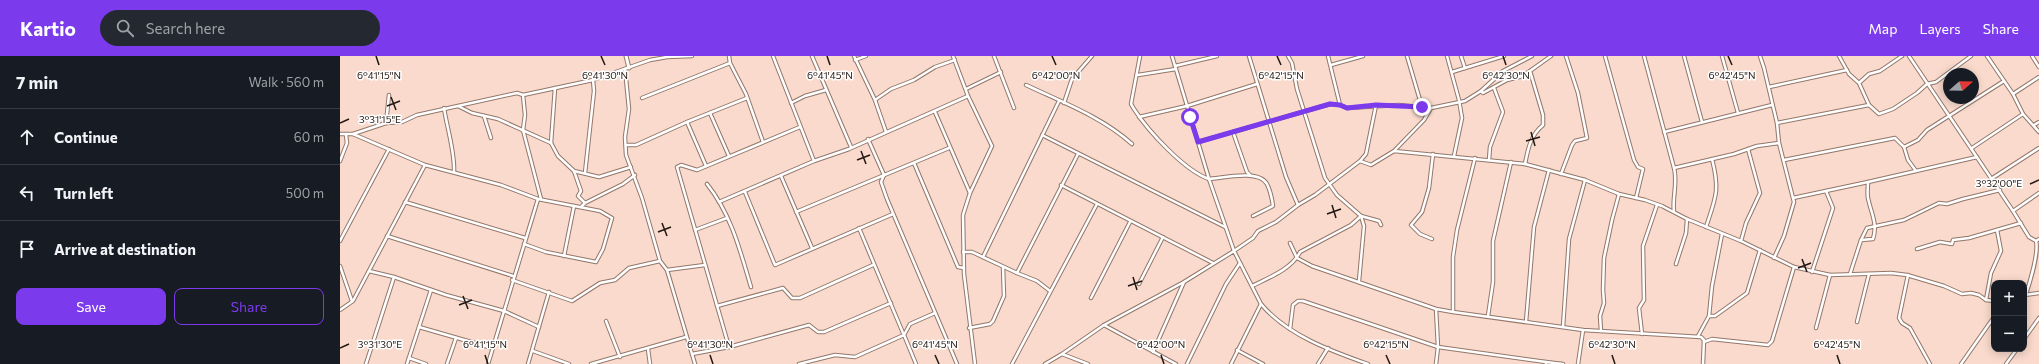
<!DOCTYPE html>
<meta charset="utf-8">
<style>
:root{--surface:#171b24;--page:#242831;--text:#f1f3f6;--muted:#9ea1a6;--line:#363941;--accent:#7c3aed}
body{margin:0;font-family:Commissioner,sans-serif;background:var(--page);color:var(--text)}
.controls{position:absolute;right:12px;bottom:12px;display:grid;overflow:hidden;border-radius:8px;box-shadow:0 2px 10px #0003}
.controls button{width:36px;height:36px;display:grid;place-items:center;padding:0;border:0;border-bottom:1px solid var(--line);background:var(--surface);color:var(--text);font:20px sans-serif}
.compass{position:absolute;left:1603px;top:12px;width:36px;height:36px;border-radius:50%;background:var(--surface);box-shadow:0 2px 10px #0003;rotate:70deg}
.stop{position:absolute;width:12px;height:12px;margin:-9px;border:3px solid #7c3aed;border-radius:50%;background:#fff}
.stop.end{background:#7c3aed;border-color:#fff;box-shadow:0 1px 4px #0008}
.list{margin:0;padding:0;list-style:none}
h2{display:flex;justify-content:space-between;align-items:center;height:52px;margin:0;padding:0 16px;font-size:17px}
h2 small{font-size:13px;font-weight:400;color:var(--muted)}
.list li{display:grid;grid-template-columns:26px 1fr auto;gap:12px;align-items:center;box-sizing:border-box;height:56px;padding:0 16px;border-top:1px solid var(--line)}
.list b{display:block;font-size:15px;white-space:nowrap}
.list em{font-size:13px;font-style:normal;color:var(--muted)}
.actions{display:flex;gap:8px;padding:12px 16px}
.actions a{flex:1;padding:9px 0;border:1px solid var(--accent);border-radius:8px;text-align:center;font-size:14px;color:var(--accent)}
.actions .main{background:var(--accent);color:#fff}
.icon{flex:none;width:22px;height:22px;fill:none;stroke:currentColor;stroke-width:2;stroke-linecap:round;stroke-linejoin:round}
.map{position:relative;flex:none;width:1699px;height:308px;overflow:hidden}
header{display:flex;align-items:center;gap:24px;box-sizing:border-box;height:56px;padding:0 20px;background:var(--accent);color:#fff}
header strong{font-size:19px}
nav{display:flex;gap:22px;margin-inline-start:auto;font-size:14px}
.search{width:280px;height:36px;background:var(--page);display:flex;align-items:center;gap:10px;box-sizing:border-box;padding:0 14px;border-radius:22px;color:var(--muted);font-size:15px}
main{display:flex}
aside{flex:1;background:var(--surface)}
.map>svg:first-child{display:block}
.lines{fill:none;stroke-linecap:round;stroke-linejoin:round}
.minor-casing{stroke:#92776a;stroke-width:4.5}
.tertiary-casing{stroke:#92776a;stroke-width:5}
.minor{stroke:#fff;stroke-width:2.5}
.tertiary{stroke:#fff;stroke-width:3}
.route{stroke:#7c3aed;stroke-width:5}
.ticks{fill:none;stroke:#221712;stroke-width:1.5}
.ticks-label{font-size:10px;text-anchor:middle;fill:#221712;stroke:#fff;stroke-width:3;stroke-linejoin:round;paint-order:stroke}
</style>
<header>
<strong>Kartio</strong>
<div class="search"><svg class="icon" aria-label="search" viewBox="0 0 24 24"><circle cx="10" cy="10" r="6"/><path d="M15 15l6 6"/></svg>Search here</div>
<nav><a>Map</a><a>Layers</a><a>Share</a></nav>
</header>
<main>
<aside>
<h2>7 min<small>Walk · 560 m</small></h2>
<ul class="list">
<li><svg class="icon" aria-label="ahead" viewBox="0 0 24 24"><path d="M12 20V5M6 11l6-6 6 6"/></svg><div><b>Continue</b></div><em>60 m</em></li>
<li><svg class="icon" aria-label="left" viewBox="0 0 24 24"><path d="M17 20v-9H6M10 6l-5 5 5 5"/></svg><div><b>Turn left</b></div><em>500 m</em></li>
<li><svg class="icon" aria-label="arrive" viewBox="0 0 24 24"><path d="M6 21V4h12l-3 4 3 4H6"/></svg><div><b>Arrive at destination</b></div></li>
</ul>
<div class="actions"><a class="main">Save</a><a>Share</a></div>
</aside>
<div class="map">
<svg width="1699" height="308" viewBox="0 0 1699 308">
<rect width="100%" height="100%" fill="#f9dacc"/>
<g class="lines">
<defs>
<g id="minor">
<path d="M389 0 390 7 406 38 423 86"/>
<path d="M472 0 511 91"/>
<path d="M514 0 535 44 546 76"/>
<path d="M613 0 628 40 652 90 630 137 623 159 624 218 635 308"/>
<path d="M654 0 674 52"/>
<path d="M800 0 791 48 794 53C808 75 845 115 869 123L894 195 913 182 918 175 936 166 958 149 975 139 1020 105 1026 98 1036 49"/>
<path d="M832 0 858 86"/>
<path d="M909 0 946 121 958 149"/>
<path d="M948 0 952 7 957 33 985 122 997 139 1021 160 1024 170 1019 225"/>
<path d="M988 0 1000 49"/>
<path d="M1067 0 1082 51"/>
<path d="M1107 0 1119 44 1122 62 1114 100"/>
<path d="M1121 0 1125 12"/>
<path d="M1265 0 1294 104 1298 111 1303 113 1296 142"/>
<path d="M1304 0 1334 112 1394 98 1417 90 1439 87"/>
<path d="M1344 0 1362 66"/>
<path d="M1382 0 1398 57"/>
<path d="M1420 0 1424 12 1437 67 1439 87 1454 146 1444 180 1434 202"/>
<path d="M1499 0 1509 18 1519 27 1529 49"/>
<path d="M1569 0 1673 155 1699 137"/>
<path d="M1647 0 1673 38 1683 58 1699 76"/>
<path d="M1692 0 1699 11"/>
<path d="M515 4 526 0"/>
<path d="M991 9 1023 0"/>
<path d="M835 10 877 0"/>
<path d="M285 13 289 53 285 81 286 99 302 142 320 205 327 214 355 308"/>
<path d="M1112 16 1164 0"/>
<path d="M798 19 836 13"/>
<path d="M1519 27 1529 18 1540 15 1562 0"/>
<path d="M686 29C722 46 762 61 792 88"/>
<path d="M1429 31 1507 14"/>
<path d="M215 32 211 87 218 100 234 115 259 121 291 111"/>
<path d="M626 33 661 16"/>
<path d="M1141 35 1143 37 1167 24 1183 20 1211 0"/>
<path d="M1673 38 1699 21"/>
<path d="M183 39 185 59 183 74 201 143"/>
<path d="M302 42 390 7"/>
<path d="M535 44 551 33 574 24 595 11 615 4"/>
<path d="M451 47 465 40 486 34"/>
<path d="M724 47 732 23 752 0"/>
<path d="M118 50 132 57 158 63 211 87"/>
<path d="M104 52C107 72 115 96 114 116"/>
<path d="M595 56 630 137"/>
<path d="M370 57 389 100"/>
<path d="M144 60 151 82"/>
<path d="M799 61 847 50 917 28"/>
<path d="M347 66 366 110"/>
<path d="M46 67 49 39"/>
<path d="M1437 67 1529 49 1539 58 1553 53 1577 37 1587 28 1596 26 1631 0"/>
<path d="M1694 69 1699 66"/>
<path d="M893 76 858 86 869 123C883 122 919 113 927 128 930 134 932 143 933 150L913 160"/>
<path d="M1324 76 1432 49"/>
<path d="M0 78H13L46 67 62 66 77 59 177 37 183 39 253 24 310 4 327 1 352 0"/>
<path d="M13 78 85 109 161 129 198 143 260 155 272 162 263 193 256 206 206 196 184 188"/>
<path d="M702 79 885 171"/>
<path d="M528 83 544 119 541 126 547 143 617 308"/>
<path d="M286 89H296L347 66 407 42"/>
<path d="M1564 91 1568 104 1576 115 1637 101"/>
<path d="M1632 92 1683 58"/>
<path d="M1054 95 1084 64 1091 52 1125 45 1141 35 1163 15 1192 0"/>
<path d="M1149 104 1150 91 1163 56 1154 32"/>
<path d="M1444 104 1555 82 1564 91 1578 84 1587 74 1664 25"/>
<path d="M0 105 7 87 6 79"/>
<path d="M474 105 509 93 628 40"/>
<path d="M1020 105 1031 109 1054 95 1185 108 1245 124 1279 138 1305 144 1322 150 1347 163 1401 185 1454 211 1490 219 1551 217 1567 219 1604 230 1622 238 1631 237 1639 239 1646 244 1654 245"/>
<path d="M574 107 618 211 624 212"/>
<path d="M1185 108C1188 93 1190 80 1203 69V59L1190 15"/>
<path d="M1334 112C1338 127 1332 141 1334 156"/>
<path d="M234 115 241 135 238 140 245 147"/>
<path d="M245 117 254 35 253 24"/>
<path d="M1221 118 1232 89 1235 85 1247 82 1238 37 1226 0"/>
<path d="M910 119 907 116 893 76 990 48 1000 49 1007 52 1059 49 1091 52"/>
<path d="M441 120 472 192"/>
<path d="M1651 123 1699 92"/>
<path d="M367 128C391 158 400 194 411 231"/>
<path d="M721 129 873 207"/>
<path d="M405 136 435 209 553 158"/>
<path d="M1453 142 1528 126"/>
<path d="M65 146 185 182"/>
<path d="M379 146 474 105 433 0"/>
<path d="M241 151 245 147 283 128 295 119"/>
<path d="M1673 155 1689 181 1696 185"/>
<path d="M456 156 609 92"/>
<path d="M1366 171C1376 141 1380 134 1372 103"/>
<path d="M519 172 563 277"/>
<path d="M355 174 387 162"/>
<path d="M47 180 173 220"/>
<path d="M1092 183 1080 178 1071 169 1082 156 1089 132 1093 98"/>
<path d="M1521 184 1527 172 1564 164 1599 147 1607 148 1623 143 1660 134"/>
<path d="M0 185 49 93"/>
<path d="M1401 185 1406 167 1420 137 1408 93"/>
<path d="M950 187 957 202 972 210 1096 253 1113 256 1243 274 1361 281 1364 284 1363 308"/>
<path d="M1577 193 1600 186 1612 188 1613 184 1629 182 1681 167"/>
<path d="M623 196H632L677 217 738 98"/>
<path d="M224 200 234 150"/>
<path d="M643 201 719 45"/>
<path d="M1336 208 1346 177 1347 163"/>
<path d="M0 210 12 245"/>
<path d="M327 214 365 209"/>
<path d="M29 215 54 221 106 239 164 255 199 271"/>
<path d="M1472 216 1493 152 1486 135"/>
<path d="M677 217 697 225 710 235"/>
<path d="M1510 218 1521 184 1533 183C1538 168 1531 157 1528 142 1527 137 1528 131 1528 126L1576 115"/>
<path d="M1568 219 1559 262 1562 267 1570 272 1590 308"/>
<path d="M172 224 232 245 260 227 275 224 289 212 320 205"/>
<path d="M799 228 823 181"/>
<path d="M912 230C928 222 952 213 960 196L1011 169 1021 160 1039 165 1041 169"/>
<path d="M1686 238C1690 226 1699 196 1696 185L1699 183"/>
<path d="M1684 239 1699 237"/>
<path d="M751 242 790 166"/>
<path d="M1646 244 1651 217 1661 195 1657 174"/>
<path d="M377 250 443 232 452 242H460L533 209"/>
<path d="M0 254 13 245 85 109"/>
<path d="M1113 256V201L1117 174 1135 102"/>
<path d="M1148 260 1153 226V185L1171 106"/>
<path d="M1369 260H1375L1407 237 1420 194"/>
<path d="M266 265 280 301"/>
<path d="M1186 266 1194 171 1209 114"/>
<path d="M1517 266 1529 218"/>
<path d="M764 269 836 308"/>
<path d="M79 271 152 292"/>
<path d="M1223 271 1229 183 1245 124"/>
<path d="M629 272 650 268 653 265 664 240 663 211"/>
<path d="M1476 272 1490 219"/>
<path d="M950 273 953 249 958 245H963L1098 291 1206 306V308"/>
<path d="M1261 275 1260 260 1264 247 1263 234 1264 202 1272 164 1279 138"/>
<path d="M1302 278 1299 252 1304 244 1303 190 1317 149"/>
<path d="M564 279 576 308"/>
<path d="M1358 280 1369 260 1372 230 1382 178"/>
<path d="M1684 283 1699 262"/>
<path d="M1364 286 1372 283 1428 289 1432 285 1454 211"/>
<path d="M389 291 337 111 341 109 357 114 460 71"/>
<path d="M308 293 310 308"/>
<path d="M897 294 923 308"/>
<path d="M193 295 229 308"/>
<path d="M813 296 844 226"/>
<path d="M352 298 389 291 469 269 478 276H484L551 247"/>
<path d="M722 298 764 269 844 226 894 195 921 248C947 279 991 295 1028 308"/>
<path d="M69 302 86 308"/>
<path d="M1206 306 1223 308"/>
<path d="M26 308 54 221"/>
<path d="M67 308 91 234"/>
<path d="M107 308 116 282"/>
<path d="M148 308 198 143"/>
<path d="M188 308 209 236"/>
<path d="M251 308 346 281"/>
<path d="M459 308 495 299 515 301 564 279 570 268 595 257"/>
<path d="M672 308 757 148"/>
<path d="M705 308 722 298 748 308"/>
<path d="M847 308 886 228 900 207"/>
<path d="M891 308 921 248"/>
<path d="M978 308 988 292"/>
<path d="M1096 308 1098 291 1096 253"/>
<path d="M1238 308 1243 274"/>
<path d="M1621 308 1654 261"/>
<path d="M1666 308 1677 293"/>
</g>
<path id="tertiary" d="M286 0 289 12"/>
</defs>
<!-- minor casing -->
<use href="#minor" class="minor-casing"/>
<!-- tertiary casing -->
<use href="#tertiary" class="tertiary-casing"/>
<!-- minor -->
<use href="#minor" class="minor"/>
<!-- tertiary -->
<use href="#tertiary" class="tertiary"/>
</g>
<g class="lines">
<!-- route -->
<path class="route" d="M850 61 858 86 990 48 1000 49 1007 52 1036 49 1082 51"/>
</g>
<!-- ticks -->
<path class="ticks" d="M36 0 39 9M261 0 265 9M487 0 490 9M712 0 716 9M937 0 941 9M1163 0 1166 9M1388 0 1392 9M51 41 56 54M47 50 60 45M0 67 9 63M1191 76 1195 90M1186 85 1200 81M521 95 526 108M517 104 530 99M1690 128 1699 124M992 149 996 162M987 158 1001 153M322 167 327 180M318 176 331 171M1462 203 1467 216M1458 212 1471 207M793 221 797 234M788 230 802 225M123 240 128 253M119 249 132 244M0 292 9 288M145 299 148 308M370 299 373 308M595 299 599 308M821 299 824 308M1046 299 1050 308M1272 299 1275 308M1497 299 1500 308"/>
<g class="ticks-label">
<text x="39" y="23">6°41'15"N</text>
<text x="265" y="23">6°41'30"N</text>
<text x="490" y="23">6°41'45"N</text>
<text x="716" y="23">6°42'00"N</text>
<text x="941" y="23">6°42'15"N</text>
<text x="1166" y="23">6°42'30"N</text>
<text x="1392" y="23">6°42'45"N</text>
<text x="40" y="67">3°31'15"E</text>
<text x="1659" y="131">3°32'00"E</text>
<text x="40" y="292">3°31'30"E</text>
<text x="145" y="292">6°41'15"N</text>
<text x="370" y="292">6°41'30"N</text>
<text x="595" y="292">6°41'45"N</text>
<text x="821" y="292">6°42'00"N</text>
<text x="1046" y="292">6°42'15"N</text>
<text x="1272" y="292">6°42'30"N</text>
<text x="1497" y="292">6°42'45"N</text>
</g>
</svg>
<div class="controls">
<button>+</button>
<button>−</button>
</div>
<svg class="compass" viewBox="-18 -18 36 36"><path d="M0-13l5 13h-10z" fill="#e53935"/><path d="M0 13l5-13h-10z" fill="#9ea1a6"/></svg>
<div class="stop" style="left:850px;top:61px"></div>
<div class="stop end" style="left:1082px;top:51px"></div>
</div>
</main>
